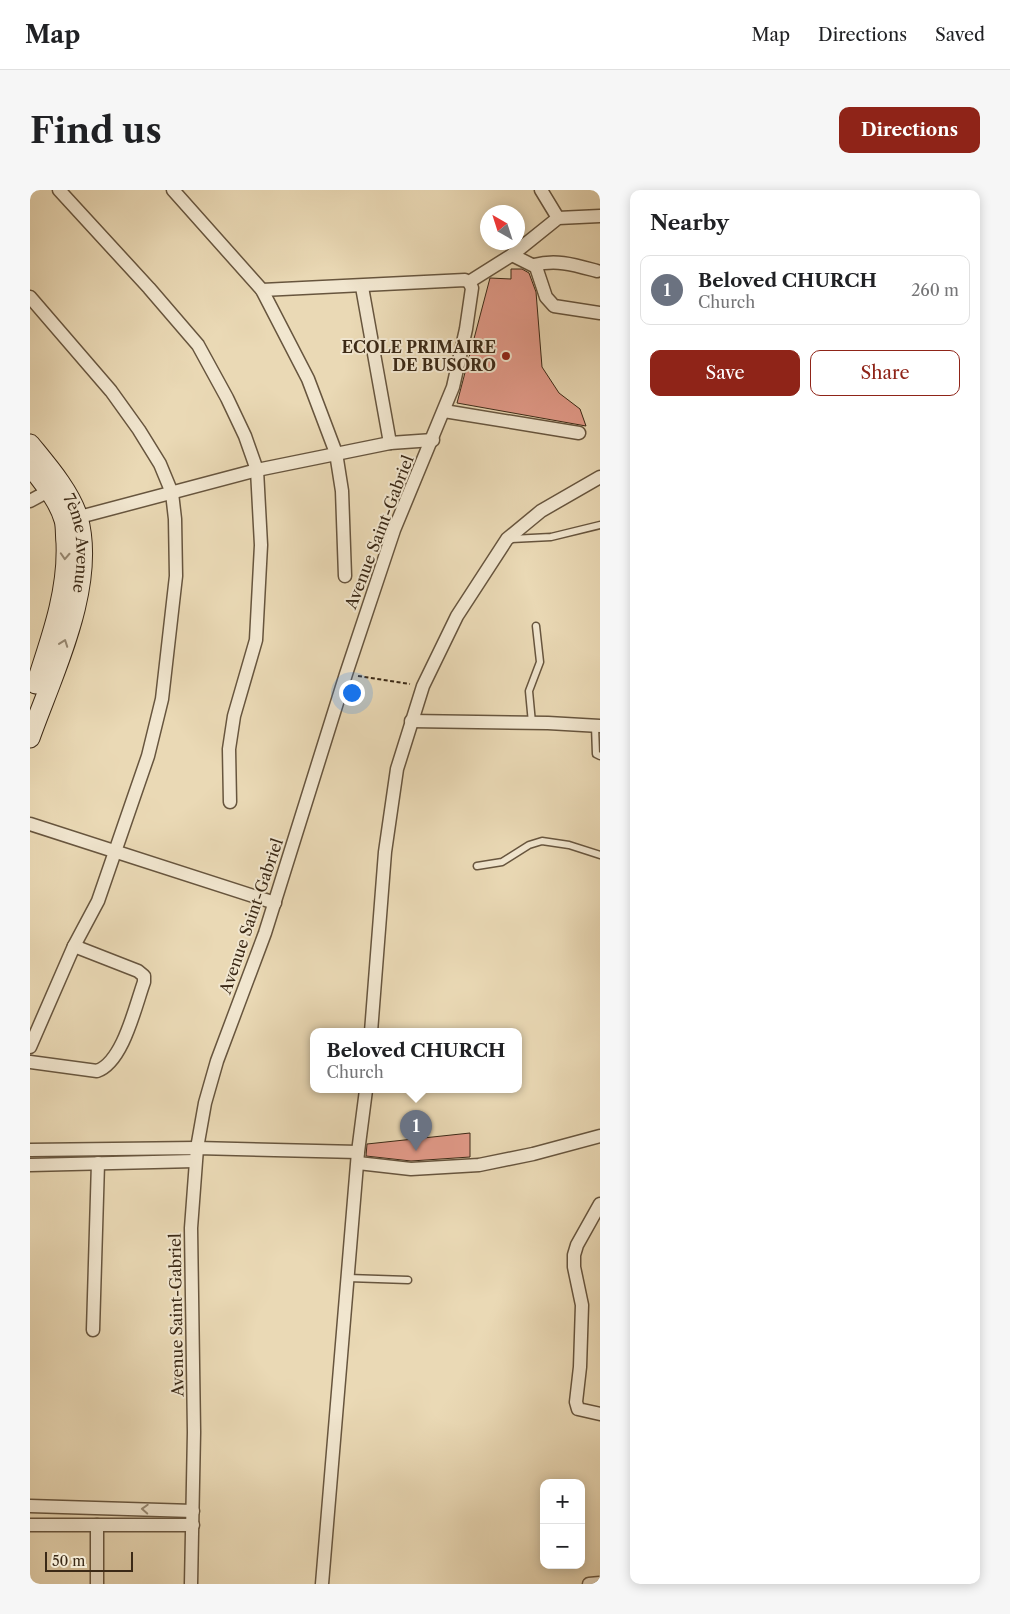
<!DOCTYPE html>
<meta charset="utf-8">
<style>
:root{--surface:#fff;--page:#f6f6f6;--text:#202124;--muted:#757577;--line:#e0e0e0;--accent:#8f2418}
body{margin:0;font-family:"Libre Caslon Text",serif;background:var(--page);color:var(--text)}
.controls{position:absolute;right:15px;bottom:15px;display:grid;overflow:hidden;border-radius:10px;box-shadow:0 2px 12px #0003}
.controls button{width:45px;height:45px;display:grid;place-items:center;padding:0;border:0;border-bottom:1px solid var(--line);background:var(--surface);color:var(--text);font:25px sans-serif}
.compass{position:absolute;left:450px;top:15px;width:45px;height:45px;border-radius:50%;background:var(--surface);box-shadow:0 2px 12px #0003;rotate:321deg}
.scale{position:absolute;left:15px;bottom:12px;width:88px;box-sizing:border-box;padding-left:5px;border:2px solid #3b2916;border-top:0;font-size:14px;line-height:18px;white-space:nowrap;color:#3b2916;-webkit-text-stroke:4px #f1e6cf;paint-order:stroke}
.you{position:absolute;left:321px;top:502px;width:18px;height:18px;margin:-12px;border:4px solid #fff;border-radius:50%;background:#1a73e8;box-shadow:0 0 0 8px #1a73e833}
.badge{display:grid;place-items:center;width:32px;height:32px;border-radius:50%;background:var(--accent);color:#fff;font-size:16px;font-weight:700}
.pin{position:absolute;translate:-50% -41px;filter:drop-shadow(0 1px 2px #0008)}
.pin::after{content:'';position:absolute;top:26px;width:18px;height:15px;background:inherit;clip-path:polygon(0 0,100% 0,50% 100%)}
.popup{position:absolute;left:280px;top:838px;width:212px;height:65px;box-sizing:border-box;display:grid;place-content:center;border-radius:10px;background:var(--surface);filter:drop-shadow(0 1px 4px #0005);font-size:16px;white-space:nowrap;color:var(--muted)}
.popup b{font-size:19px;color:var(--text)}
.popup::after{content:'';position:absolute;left:50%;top:100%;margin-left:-10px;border:10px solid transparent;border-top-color:var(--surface)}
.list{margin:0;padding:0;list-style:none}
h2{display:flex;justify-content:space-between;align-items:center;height:65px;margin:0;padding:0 20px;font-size:21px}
h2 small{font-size:16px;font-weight:400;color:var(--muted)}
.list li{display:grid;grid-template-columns:32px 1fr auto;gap:15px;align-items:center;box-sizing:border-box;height:70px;margin:0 10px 10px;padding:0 10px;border:1px solid var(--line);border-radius:10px}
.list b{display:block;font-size:19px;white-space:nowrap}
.list p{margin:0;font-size:16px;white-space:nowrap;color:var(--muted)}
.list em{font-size:16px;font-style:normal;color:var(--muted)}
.actions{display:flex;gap:10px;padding:15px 20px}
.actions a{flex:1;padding:11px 0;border:1px solid var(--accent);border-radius:10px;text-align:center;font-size:18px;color:var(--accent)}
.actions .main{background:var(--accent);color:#fff}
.map{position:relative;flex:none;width:570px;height:1394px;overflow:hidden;border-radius:10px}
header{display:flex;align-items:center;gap:30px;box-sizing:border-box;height:70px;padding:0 25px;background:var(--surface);border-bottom:1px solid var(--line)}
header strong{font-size:24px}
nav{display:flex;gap:28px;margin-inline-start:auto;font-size:18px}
.intro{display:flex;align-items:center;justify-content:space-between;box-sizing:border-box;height:120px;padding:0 30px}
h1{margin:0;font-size:35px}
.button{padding:12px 22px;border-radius:10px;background:var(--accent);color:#fff;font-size:18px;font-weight:700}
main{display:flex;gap:30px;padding:0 30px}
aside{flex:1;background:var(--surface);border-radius:10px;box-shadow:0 2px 12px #0003}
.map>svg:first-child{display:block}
.building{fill:#e29a89;stroke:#3b2916}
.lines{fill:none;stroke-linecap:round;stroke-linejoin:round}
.lane-casing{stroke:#67553e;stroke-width:9}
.street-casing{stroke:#67553e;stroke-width:15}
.secondary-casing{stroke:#3b2916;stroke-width:21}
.path{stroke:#3b2916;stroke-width:2;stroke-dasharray:4 2.5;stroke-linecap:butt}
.lane{stroke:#f1e6cf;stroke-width:6}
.street{stroke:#f1e6cf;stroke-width:12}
.secondary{stroke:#f1e6cf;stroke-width:19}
.oneway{stroke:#968872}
.poi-dot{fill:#8f2418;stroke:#f1e6cf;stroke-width:2}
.labels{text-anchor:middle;stroke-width:4;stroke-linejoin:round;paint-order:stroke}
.poi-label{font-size:16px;font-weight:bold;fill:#3b2916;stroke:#f1e6cf;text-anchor:end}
.street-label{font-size:16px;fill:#3b2916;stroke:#f1e6cf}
</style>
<header>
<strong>Map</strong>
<nav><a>Map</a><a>Directions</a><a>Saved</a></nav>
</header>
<div class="intro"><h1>Find us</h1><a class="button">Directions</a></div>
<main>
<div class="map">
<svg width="570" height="1394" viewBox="0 0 570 1394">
<rect width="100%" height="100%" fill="#ead9b5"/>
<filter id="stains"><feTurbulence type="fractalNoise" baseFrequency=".004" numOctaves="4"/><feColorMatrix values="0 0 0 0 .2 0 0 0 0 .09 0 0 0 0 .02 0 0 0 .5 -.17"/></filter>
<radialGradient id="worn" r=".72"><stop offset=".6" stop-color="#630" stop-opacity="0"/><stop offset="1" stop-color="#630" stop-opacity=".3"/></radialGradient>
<!-- building -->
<g class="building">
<path d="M481 79H492L499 83 506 102 512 177 529 203 550 219 556 236 427 213 460 88 481 89Z"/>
<path d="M440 943V967L381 971 336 966 337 954Z"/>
</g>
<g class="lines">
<defs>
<g id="lane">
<path d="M481 349 521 347 570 335"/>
<path d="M502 533 499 501 510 472 506 436"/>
<path d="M565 536 566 564 570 566"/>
<path d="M447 676 472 672 499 655 512 651 539 655 570 665"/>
<path d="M318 1088 378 1090"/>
</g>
<g id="street">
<path d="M29 0 119 98 168 155 197 208 215 246 227 280 231 355 226 450 204 526 199 559 200 612"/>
<path d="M143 0 232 100 278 189 306 263 312 301 315 386"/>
<path d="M511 0 528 28"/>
<path d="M482 65 506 77 516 107 524 116 570 123"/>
<path d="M504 75C527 69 545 75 567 81"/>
<path d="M332 97 360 253"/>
<path d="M232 100 435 90 439 92 482 65 528 28 570 26"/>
<path d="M0 107 81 201 109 240 130 274 142 303 145 329 146 386 132 509 118 566 68 711 44 756 0 857"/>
<path d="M414 221 549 243"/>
<path d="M0 311 24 298"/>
<path d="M42 329 227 280 360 253 403 250"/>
<path d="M381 531 518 533 570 536"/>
<path d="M0 634 245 713"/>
<path d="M341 842 355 662 367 579 393 496 427 426 477 349 511 321 570 287"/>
<path d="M0 872 67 881C93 872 105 817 114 792V786L108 781 44 756"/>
<path d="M0 960 167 958 328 962"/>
<path d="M328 973 381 979 449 975 503 964 570 946"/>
<path d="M0 975 165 971"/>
<path d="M570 1014 547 1055 544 1065V1077L552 1115 550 1177 546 1212 548 1219 570 1224"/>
<path d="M63 1140 68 973"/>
<path d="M0 1316 163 1321"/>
<path d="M0 1335H163"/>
<path d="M67 1394V1335"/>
<path d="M161 1394 164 1242 161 1038 167 958 175 913 187 871 235 743 316 484 364 340 423 197 436 139 442 98 439 92"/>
<path d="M292 1394 328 962 336 900"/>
<path d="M559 1394 570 1393"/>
</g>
<g id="secondary">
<path id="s1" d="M0 254C17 275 40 301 48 327 67 396 23 483 0 548"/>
<path d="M0 275C12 292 28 309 34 330 36 337 35 345 36 353 38 402 21 448 6 494"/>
</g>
</defs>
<!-- lane casing -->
<use href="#lane" class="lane-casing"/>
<!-- street casing -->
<use href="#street" class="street-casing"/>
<!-- secondary casing -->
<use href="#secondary" class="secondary-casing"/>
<!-- path -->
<path class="path" d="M328 486 380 494"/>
<!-- lane -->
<use href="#lane" class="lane"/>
<!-- street -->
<use href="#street" class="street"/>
<!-- secondary -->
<use href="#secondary" class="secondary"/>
</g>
<!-- one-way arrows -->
<defs><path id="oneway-chevron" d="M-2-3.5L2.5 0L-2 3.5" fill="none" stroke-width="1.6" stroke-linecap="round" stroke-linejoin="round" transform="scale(1.25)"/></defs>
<g class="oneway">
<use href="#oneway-chevron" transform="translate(35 366) rotate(93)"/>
<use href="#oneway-chevron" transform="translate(34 453) rotate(-70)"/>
<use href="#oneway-chevron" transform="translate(115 1319) rotate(-177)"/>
</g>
<!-- markers -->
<circle class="poi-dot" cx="476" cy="166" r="5"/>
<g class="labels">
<!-- poi labels -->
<g class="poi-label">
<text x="466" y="163">ECOLE PRIMAIRE<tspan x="466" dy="18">DE BUSORO</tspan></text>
</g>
<!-- street labels -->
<g class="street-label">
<text transform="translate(349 342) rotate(-69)" y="6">Avenue Saint-Gabriel</text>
<text dy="6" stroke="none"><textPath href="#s1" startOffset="114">7ème Avenue</textPath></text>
<text transform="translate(221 726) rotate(-71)" y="6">Avenue Saint-Gabriel</text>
<text transform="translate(146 1125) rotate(-91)" y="6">Avenue Saint-Gabriel</text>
</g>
</g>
<rect width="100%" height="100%" filter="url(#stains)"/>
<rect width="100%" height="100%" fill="url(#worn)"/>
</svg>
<div class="controls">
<button>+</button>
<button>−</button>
</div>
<svg class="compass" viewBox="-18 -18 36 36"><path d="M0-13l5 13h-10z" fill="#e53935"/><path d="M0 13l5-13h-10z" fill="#757577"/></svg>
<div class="scale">50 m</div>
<div class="you"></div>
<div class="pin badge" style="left:386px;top:961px;background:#6b7280">1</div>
<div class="popup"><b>Beloved CHURCH</b>Church</div>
</div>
<aside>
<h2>Nearby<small></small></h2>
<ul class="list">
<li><span class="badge" style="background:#6b7280">1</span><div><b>Beloved CHURCH</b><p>Church</p></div><em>260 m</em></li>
</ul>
<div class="actions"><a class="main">Save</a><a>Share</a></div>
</aside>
</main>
